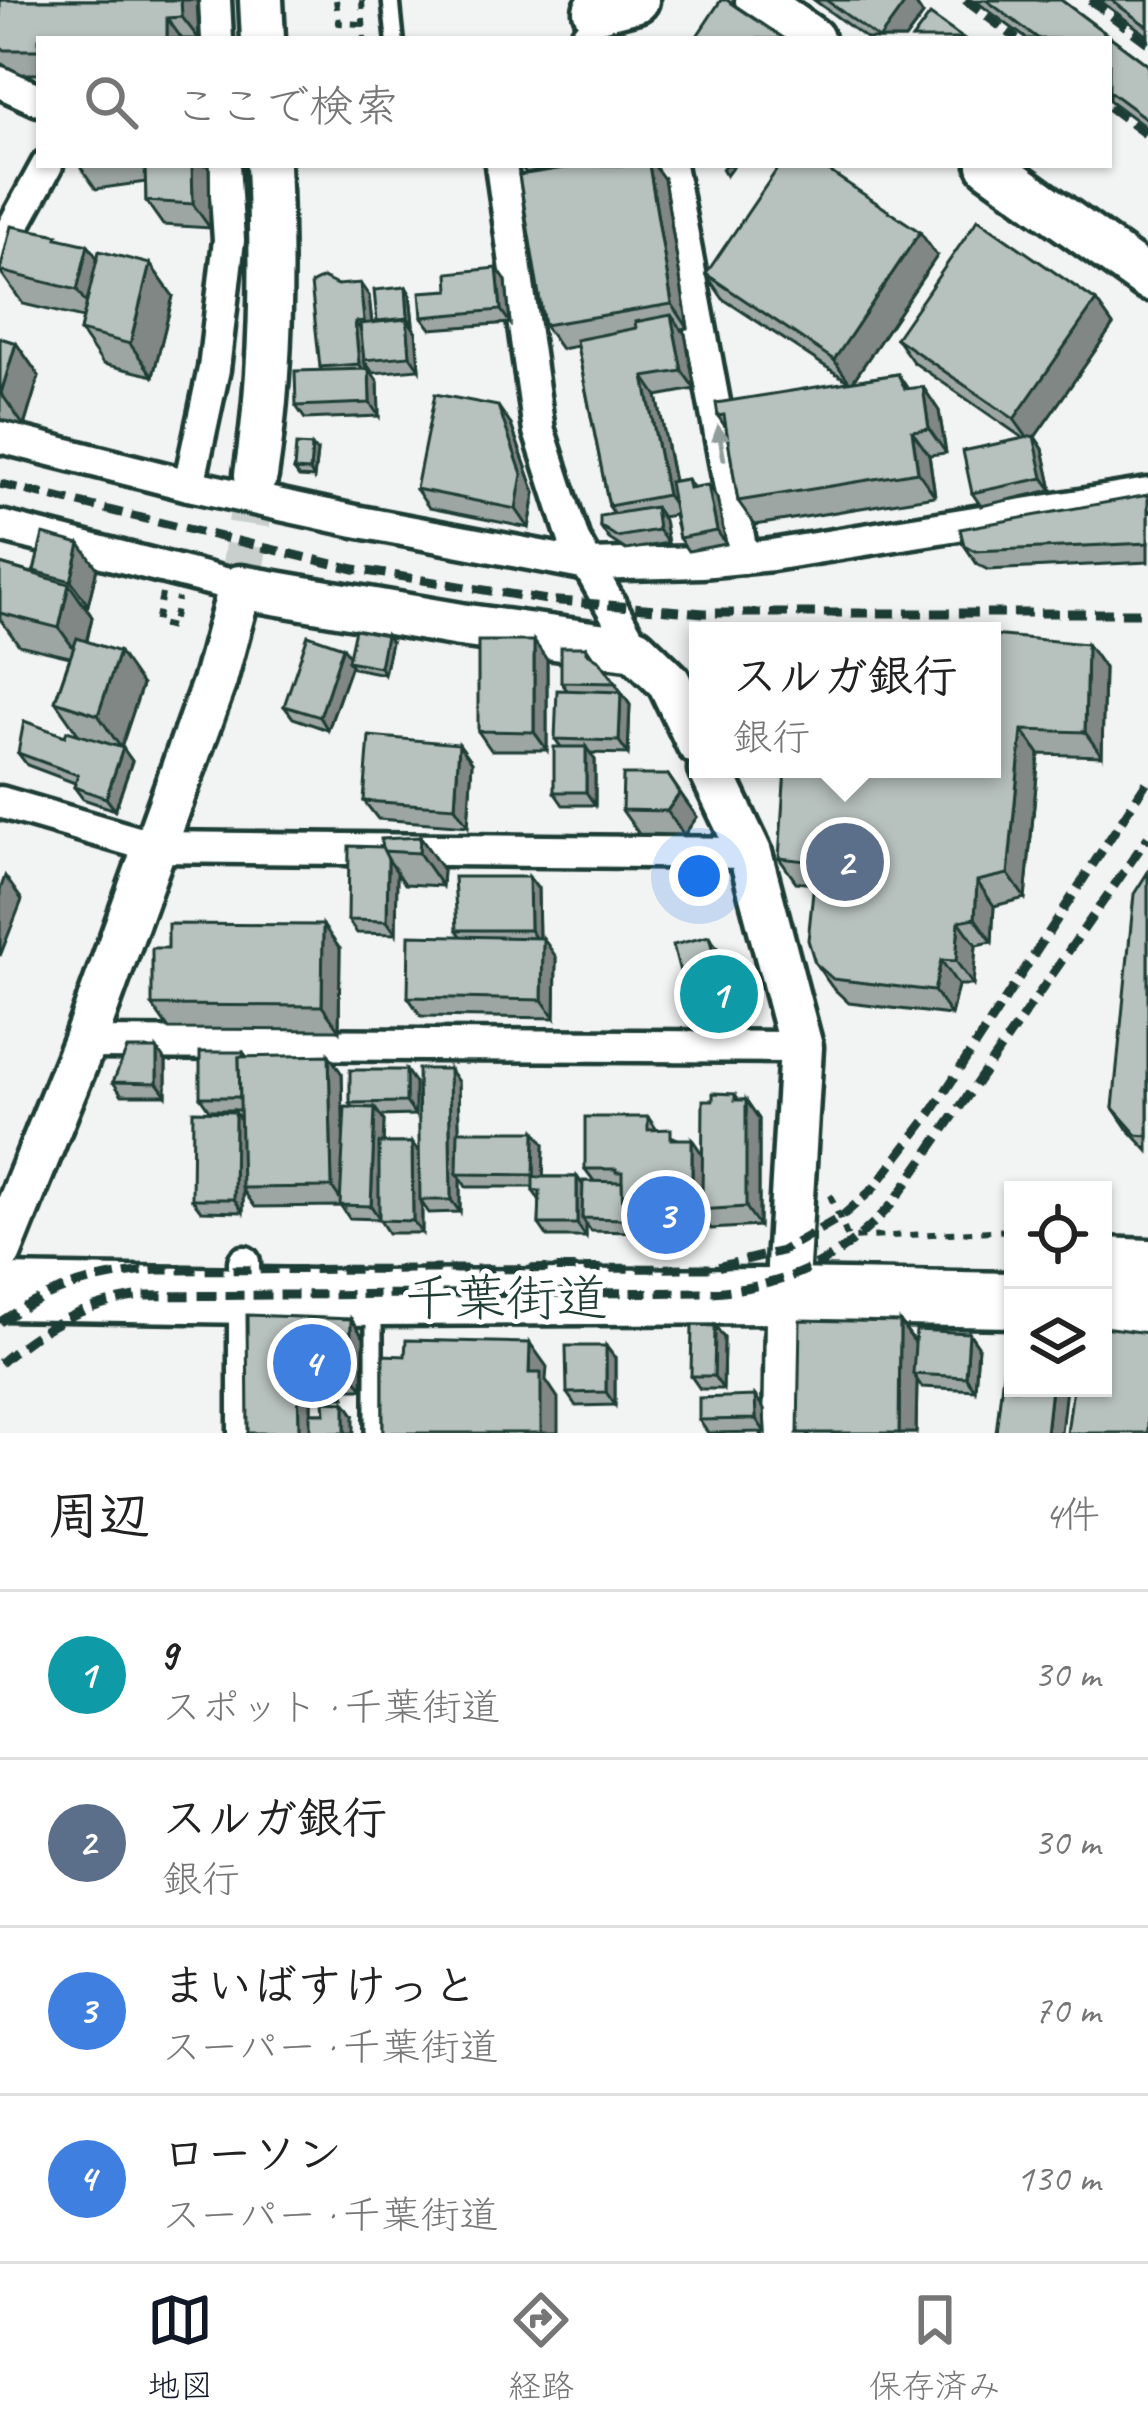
<!DOCTYPE html>
<html lang="ja">
<meta charset="utf-8">
<style>
:root{--surface:#fff;--page:#f6f6f6;--text:#222;--muted:#767676;--line:#e0e0e0;--accent:#111827}
body{margin:0;font-family:Caveat,"Klee One",sans-serif;background:var(--page);color:var(--text)}
.controls{position:absolute;right:36px;bottom:36px;display:grid;overflow:hidden;border-radius:0px;box-shadow:0 3px 9px #0004}
.controls button{width:108px;height:108px;display:grid;place-items:center;padding:0;border:0;border-bottom:3px solid var(--line);background:var(--surface);color:var(--text);font:60px sans-serif}
.you{position:absolute;left:699px;top:876px;width:42px;height:42px;margin:-30px;border:9px solid #fff;border-radius:50%;background:#1a73e8;box-shadow:0 0 0 18px #1a73e833}
.badge{display:grid;place-items:center;width:78px;height:78px;border-radius:50%;background:var(--accent);color:#fff;font-size:39px;font-weight:700}
.pin{position:absolute;translate:-50% -50%;border:6px solid #fff;box-shadow:0 3px 12px #0006}
.popup{position:absolute;left:689px;top:622px;width:312px;height:156px;box-sizing:border-box;display:grid;place-content:center;border-radius:0px;background:var(--surface);filter:drop-shadow(0 3px 9px #0005);font-size:39px;white-space:nowrap;color:var(--muted)}
.popup b{font-size:45px;color:var(--text)}
.popup::after{content:'';position:absolute;left:50%;top:100%;margin-left:-24px;border:24px solid transparent;border-top-color:var(--surface)}
.list{margin:0;padding:0;list-style:none}
h2{display:flex;justify-content:space-between;align-items:center;height:156px;margin:0;padding:0 48px;font-size:51px}
h2 small{font-size:39px;font-weight:400;color:var(--muted)}
.list li{display:grid;grid-template-columns:78px 1fr auto;gap:36px;align-items:center;box-sizing:border-box;height:168px;padding:0 48px;border-top:3px solid var(--line)}
.list b{display:block;font-size:45px;white-space:nowrap}
.list p{margin:0;font-size:39px;white-space:nowrap;color:var(--muted)}
.list em{font-size:39px;font-style:normal;color:var(--muted)}
.icon{flex:none;width:66px;height:66px;fill:none;stroke:currentColor;stroke-width:2;stroke-linecap:round;stroke-linejoin:round}
.map{position:relative;flex:none;width:1148px;height:1433px;overflow:hidden}
.search{position:absolute;background:var(--surface);box-shadow:0 3px 9px #0004;left:36px;right:36px;top:36px;height:132px;display:flex;align-items:center;gap:30px;box-sizing:border-box;padding:0 42px;border-radius:0px;color:var(--muted);font-size:45px}
.sheet{height:828px;background:var(--surface)}
nav{display:flex;justify-content:space-around;align-items:center;box-sizing:border-box;height:168px;border-top:3px solid var(--line);background:var(--surface);font-size:33px;color:var(--muted)}
nav a{display:grid;justify-items:center;gap:6px}
nav .on{color:var(--accent)}
.map>svg:first-child{display:block}
.lines{fill:none;stroke-linecap:round;stroke-linejoin:round}
.secondary-tunnel{stroke:#c8cfcd;stroke-width:42;stroke-dasharray:42 21;stroke-linecap:butt}
.lane-casing{stroke:#1f3d34;stroke-width:24}
.street-casing{stroke:#1f3d34;stroke-width:39}
.secondary-casing{stroke:#1f3d34;stroke-width:51}
.highway-casing{stroke:#1f3d34;stroke-width:63}
.path{stroke:#1f3d34;stroke-width:6;stroke-dasharray:9 9;stroke-linecap:butt}
.lane{stroke:#fff;stroke-width:15}
.street{stroke:#fff;stroke-width:30}
.secondary{stroke:#fff;stroke-width:42}
.highway{stroke:#fff;stroke-width:54}
.rail{stroke:#1f3d34;stroke-width:9;stroke-dasharray:18 9;stroke-linecap:butt}
.wall{fill:#9da6a3;stroke:#1f3d34;stroke-width:3}
.shaded-wall{fill:#808784;stroke:#1f3d34;stroke-width:3}
.building{fill:#b7c1bd;stroke:#1f3d34;stroke-width:3}
.oneway{fill:#8f9e9a}
.labels{text-anchor:middle;stroke-width:10;stroke-linejoin:round;paint-order:stroke}
.street-label{font-size:51px;fill:#1f3d34;stroke:#fff}
</style>
<div class="map">
<svg width="1148" height="1433" viewBox="0 0 1148 1433">
<rect width="100%" height="100%" fill="#f2f3f3"/>
<filter id="ink" filterUnits="userSpaceOnUse"><feTurbulence type="fractalNoise" baseFrequency=".00833" numOctaves="2"/><feDisplacementMap in="SourceGraphic" scale="24" xChannelSelector="R" yChannelSelector="G"/><feConvolveMatrix kernelMatrix="1 2 1 2 8 2 1 2 1" color-interpolation-filters="sRGB"/></filter>
<g filter="url(#ink)">
<g class="lines">
<!-- secondary-tunnel -->
<path class="secondary-tunnel" d="M240 587 256 475"/>
<defs>
<g id="lane">
<path d="M391 0 395 39"/>
<path d="M575 39 595 14"/>
<path d="M374 1307V1433"/>
</g>
<g id="street">
<path d="M215 0 217 39"/>
<path d="M0 82 39 100"/>
<path d="M501 165 539 431 574 540 635 649"/>
<path d="M670 165 743 558"/>
<path d="M0 251 47 165"/>
<path d="M0 437 189 485 355 521 588 565 701 562 772 555 1148 494"/>
<path d="M189 485 214 369 229 240 224 165"/>
<path d="M0 526 240 587"/>
<path d="M0 802 154 847 750 853"/>
<path d="M84 1043 801 1047"/>
<path d="M244 1262V1433"/>
</g>
<g id="secondary">
<path d="M261 0 263 39"/>
<path d="M757 0 812 39"/>
<path d="M595 11 637 0"/>
<path d="M989 165 1148 279"/>
<path d="M256 475C272 372 273 269 268 165"/>
<path d="M710 769 750 853 801 1047 788 1265 785 1433"/>
<path d="M0 1251 84 1043 215 680 240 587 460 625 635 649 669 682 698 743"/>
</g>
<g id="highway">
<path d="M1103 1265 1148 1267"/>
<path d="M0 1292 374 1298 787 1296 1013 1300"/>
<path d="M1103 1303 1148 1306"/>
</g>
</defs>
<!-- lane casing -->
<use href="#lane" class="lane-casing"/>
<!-- street casing -->
<use href="#street" class="street-casing"/>
<!-- secondary casing -->
<use href="#secondary" class="secondary-casing"/>
<!-- highway casing -->
<use href="#highway" class="highway-casing"/>
<!-- path -->
<g class="path">
<path d="M336 0 339 23 362 24"/>
<path d="M362 0 364 39"/>
<path d="M162 594 156 623 172 627 178 598"/>
<path d="M830 1195 848 1238 1013 1230"/>
</g>
<!-- lane -->
<use href="#lane" class="lane"/>
<!-- street -->
<use href="#street" class="street"/>
<!-- secondary -->
<use href="#secondary" class="secondary"/>
<!-- highway -->
<use href="#highway" class="highway"/>
<!-- rail -->
<g class="rail">
<path d="M965 0 1017 39"/>
<path d="M1090 0 1148 43"/>
<path d="M1109 107 1148 136"/>
<path d="M0 484 354 569 547 600 704 613H1148"/>
<path d="M0 1322C50 1288 98 1275 158 1270L713 1268 782 1251 841 1217 873 1189 931 1113 1148 780"/>
<path d="M0 1363C42 1326 86 1304 141 1296L712 1292C793 1285 839 1262 893 1203L1148 837"/>
</g>
</g>
<!-- wall -->
<g class="wall">
<path d="M0 0H197L199 39H39V74H22L0 63Z"/>
<path d="M814 0H913L923 15 905 39H867Z"/>
<path d="M974 0H1061L1148 65V129L1109 100V39H1027Z"/>
<path d="M1099 0H1148V36Z"/>
<path d="M79 165H209L210 228 163 225 146 201V182L96 189Z"/>
<path d="M520 165H568L526 173Z"/>
<path d="M664 179 688 328 681 329 685 334 695 389 657 396 674 481 687 479 693 487 717 498 726 544 688 551 679 538 674 515 662 517 668 543 626 550 609 539 600 526 614 514 609 506 577 346 561 349 544 325Z"/>
<path d="M61 239 173 296 153 376 103 364 80 331 83 318 23 304 0 271Z"/>
<path d="M937 256 853 381 898 374 908 389 923 387 939 411 946 453 929 455 935 496 755 525 738 501 726 428 718 416 849 382 723 299 706 274Z"/>
<path d="M506 281 510 323 431 329 422 317 449 290Z"/>
<path d="M337 285 369 296 372 323 378 322 406 287 410 294 413 324H410L416 332 419 369 373 373 366 363 367 369H369L378 382 379 416 305 419 296 406 322 371 320 367Z"/>
<path d="M1096 301 1113 325 1035 437 1043 449 1052 490 981 506 972 493 1023 438 913 362 896 338Z"/>
<path d="M0 338 16 343 39 376 24 426 0 419Z"/>
<path d="M511 425 535 493 529 528 429 508 416 489Z"/>
<path d="M317 452 314 478 299 477 294 470Z"/>
<path d="M1148 495V562L988 570 977 564 964 545Z"/>
<path d="M0 564 36 574 34 571 97 568 88 605 84 604 92 617 87 641 142 685 121 747 132 761 115 810 83 799 74 787 75 783 27 765 18 753 65 736 78 734 55 701 70 657 19 645 0 619Z"/>
<path d="M391 642 384 674 353 668 351 665 328 730 293 718 284 706 349 656Z"/>
<path d="M1087 644 1104 668 1102 756 1039 754 1025 898 994 906 992 942 976 945 973 985H958L951 1015 849 1003 832 987 815 963 814 884 796 882 779 858Z"/>
<path d="M586 647 592 656 600 661 630 705 628 754 590 753 595 760V805H563L554 792 561 747 555 739 567 690 561 682Z"/>
<path d="M547 660V750H491L478 731Z"/>
<path d="M459 744 472 762 468 826 378 819 364 801Z"/>
<path d="M668 775 697 817 684 835 639 834 622 810Z"/>
<path d="M420 837 443 870 442 886 405 884 397 872 396 934 357 933 348 920 382 847Z"/>
<path d="M1148 872V1151L1126 1127 1113 1108Z"/>
<path d="M538 889 539 938 556 957 555 1018 421 1016 408 997 461 936 457 930Z"/>
<path d="M168 948 340 949 339 1030 169 1029 152 1005Z"/>
<path d="M732 969 743 1011 710 1032 687 999Z"/>
<path d="M243 1052 247 1057 342 1074 343 1137 353 1107 350 1103 415 1083V1115L380 1116 384 1121 383 1143H412L419 1153 449 1069 458 1082 459 1131 544 1144 543 1177H577L582 1184 594 1181 585 1169 648 1117 657 1130 678 1139 702 1155 739 1100H746L759 1119V1226L711 1229 705 1220V1232H635L632 1228V1232L591 1231 586 1224V1237H548L539 1224 540 1201 533 1191V1187H466L460 1177V1212L429 1213 422 1203V1233H388L379 1219 349 1218 341 1206 255 1207 243 1190V1212L201 1211 192 1199 235 1112 240 1120V1110H209L200 1097Z"/>
<path d="M166 1062V1095H122L113 1082Z"/>
<path d="M351 1319 364 1338 363 1389H342L345 1397 311 1398V1413H325L345 1402 354 1415 248 1433Z"/>
<path d="M900 1322 915 1342 969 1333 978 1346 975 1390 922 1387 917 1380 916 1433H798Z"/>
<path d="M715 1326 724 1338 723 1389H700L691 1376Z"/>
<path d="M615 1358V1405L576 1406 567 1393Z"/>
<path d="M755 1396 764 1409 765 1432 708 1433 699 1420Z"/>
</g>
<!-- shaded-wall -->
<g class="shaded-wall">
<path d="M181 0H197L199 39 182 17Z"/>
<path d="M907 0H913L923 15 905 39H879Z"/>
<path d="M167 18 182 39H167Z"/>
<path d="M192 165H209L210 228 193 204Z"/>
<path d="M649 165H654L664 179 688 328 672 304Z"/>
<path d="M725 165H734L726 176 722 169Z"/>
<path d="M920 232 937 256 851 384 834 360Z"/>
<path d="M88 245 111 278 100 323 77 290Z"/>
<path d="M150 264 173 296 153 376 130 344Z"/>
<path d="M497 268 506 281 510 323 501 310Z"/>
<path d="M360 283 369 296 373 334 364 321Z"/>
<path d="M406 287 410 294 413 324 408 318Z"/>
<path d="M1096 301 1113 325 1035 437 1043 449 1052 490 1043 478 1031 443 1014 419Z"/>
<path d="M671 315 685 334 695 389 682 371Z"/>
<path d="M407 319 416 332 419 369 410 356Z"/>
<path d="M355 322 364 335V360L368 376 359 364Z"/>
<path d="M16 343 39 376 24 426 1 393Z"/>
<path d="M369 369 378 382 379 416 370 403Z"/>
<path d="M644 377 657 396 680 513 667 495Z"/>
<path d="M923 387 939 411 946 453 929 429Z"/>
<path d="M498 406 511 425 535 493 529 528 516 509Z"/>
<path d="M912 431 929 455 935 496 918 472Z"/>
<path d="M312 446 317 452 314 478 310 471Z"/>
<path d="M708 485 717 498 726 544 717 531Z"/>
<path d="M655 507 664 520 668 543 658 530Z"/>
<path d="M80 544 97 568 88 605 71 581Z"/>
<path d="M69 584 92 617 82 660 59 628Z"/>
<path d="M386 635 391 642 384 674 380 667Z"/>
<path d="M534 641 547 660V750L534 732Z"/>
<path d="M1087 644 1104 668 1102 756 1085 732Z"/>
<path d="M343 647 352 660 348 661 351 665 328 730 320 717Z"/>
<path d="M119 652 142 685 121 748 98 715Z"/>
<path d="M621 692 630 705 628 754 619 741Z"/>
<path d="M1022 730 1039 754 1025 898 1008 874Z"/>
<path d="M459 744 472 762 468 826 455 807Z"/>
<path d="M586 747 595 760V805L586 792Z"/>
<path d="M123 748 132 761 115 810 106 798Z"/>
<path d="M680 793 697 817 684 835 667 811Z"/>
<path d="M420 837 443 870 442 886 419 853Z"/>
<path d="M388 859 397 872 396 934 387 921Z"/>
<path d="M5 876 22 900 0 956V890Z"/>
<path d="M529 877 538 889 539 943 530 930Z"/>
<path d="M977 881 994 906 992 942 975 918Z"/>
<path d="M959 921 976 945 973 985 956 961Z"/>
<path d="M323 925 340 949 339 1030 322 1006Z"/>
<path d="M709 936 732 969 743 1011 720 978Z"/>
<path d="M543 938 556 957 555 1018 542 1000Z"/>
<path d="M941 960 958 985 951 1015 934 991Z"/>
<path d="M157 1049 166 1062V1095L157 1083Z"/>
<path d="M329 1055 342 1074 345 1206 332 1187Z"/>
<path d="M449 1069 458 1082 460 1174H457L460 1177V1212L451 1200Z"/>
<path d="M406 1070 415 1083V1115L406 1102Z"/>
<path d="M735 1094 746 1110V1100L759 1119V1226L746 1207Z"/>
<path d="M375 1108 384 1121 380 1219 371 1206Z"/>
<path d="M235 1112 244 1125 243 1212 234 1199Z"/>
<path d="M535 1131 544 1144 543 1187 534 1175Z"/>
<path d="M692 1139 705 1158V1209L698 1210 705 1220V1232L692 1213Z"/>
<path d="M412 1143 421 1155 422 1233 413 1221Z"/>
<path d="M577 1177 586 1189 582 1218 586 1224V1237L577 1224Z"/>
<path d="M351 1319 364 1338 363 1389 350 1370Z"/>
<path d="M900 1322 917 1346 913 1374 917 1380 916 1433H899Z"/>
<path d="M715 1326 724 1338 723 1389 714 1376Z"/>
<path d="M969 1333 978 1346 975 1390 966 1377Z"/>
<path d="M530 1343 547 1367 546 1380 558 1398V1433H541L529 1373Z"/>
<path d="M606 1346 615 1358V1405L606 1392Z"/>
<path d="M329 1370 342 1389 345 1397 332 1378Z"/>
<path d="M298 1379 311 1398V1433H299Z"/>
<path d="M1051 1388H1066L1061 1433H1046Z"/>
<path d="M755 1396 764 1409 765 1432 756 1419Z"/>
<path d="M345 1402 354 1415V1433H345Z"/>
</g>
<!-- building -->
<g class="building">
<path d="M0 0H181L182 17 167 18V39H39V50H5L0 47Z"/>
<path d="M721 0H727L785 39H695Z"/>
<path d="M826 0H907L879 39Z"/>
<path d="M986 0H1061L1148 65V120L1109 91V39H1039Z"/>
<path d="M1111 0H1148V27Z"/>
<path d="M930 15 964 39H912Z"/>
<path d="M145 165H192L193 204 146 201Z"/>
<path d="M583 165H649L672 304 544 325 519 175Z"/>
<path d="M780 165H820L920 232 834 360 706 274Z"/>
<path d="M978 219 1096 301 1014 419 896 338Z"/>
<path d="M11 226 58 235 57 238 88 245 77 290 0 271Z"/>
<path d="M99 251 150 264 130 344 80 331Z"/>
<path d="M497 268 501 310 422 317 420 292 449 290 448 273Z"/>
<path d="M323 278 337 285 360 283 364 321 355 322 359 364 320 367 311 284Z"/>
<path d="M406 287 408 318 377 321 374 290Z"/>
<path d="M671 315 682 371 644 377 667 495 609 506 576 340 636 328 635 322Z"/>
<path d="M407 319 410 356 364 360 360 324Z"/>
<path d="M0 338 16 343 1 393H0Z"/>
<path d="M369 369 370 403 296 406 295 371Z"/>
<path d="M898 374 905 389 923 387 929 429 912 431 918 472 738 501 724 415 718 416 716 403Z"/>
<path d="M435 394 498 406 522 474 516 509 416 489Z"/>
<path d="M1034 436 1043 478 972 493 963 451Z"/>
<path d="M296 445 312 446 310 471 294 470Z"/>
<path d="M687 479 689 488 708 485 717 531 679 538 669 482Z"/>
<path d="M1148 495V543L975 551 964 545 960 529Z"/>
<path d="M655 507 658 530 617 537 600 526V516Z"/>
<path d="M43 534 80 544 71 581 34 571Z"/>
<path d="M0 564 69 584 59 628 0 613Z"/>
<path d="M355 629 386 635 380 667 348 661Z"/>
<path d="M308 635 343 647 320 717 284 706Z"/>
<path d="M992 635 1087 644 1085 732 1022 730 1008 874 977 881 975 918 959 921 956 961 941 960 934 991 833 979 815 963 808 940 816 862 779 858 785 769H992Z"/>
<path d="M77 638 119 652 98 715 55 701Z"/>
<path d="M478 641H534V732L478 731Z"/>
<path d="M561 647H586V652L600 661 616 683 561 682Z"/>
<path d="M557 690 621 692 619 741 555 739Z"/>
<path d="M24 721 65 736 67 731 123 748 106 798 74 787 78 775 18 753Z"/>
<path d="M369 736 459 744 455 807 364 801Z"/>
<rect x="554" y="747" width="32" height="45"/>
<path d="M623 775H668L680 793 667 811 622 810Z"/>
<path d="M420 837 419 853 382 851 381 839Z"/>
<path d="M349 846 382 847 388 859 387 921 348 920Z"/>
<path d="M1148 872V1136L1137 1135 1113 1108 1134 894Z"/>
<path d="M454 877H529L530 930H457Z"/>
<path d="M168 924 323 925 322 1006 152 1005V948H168Z"/>
<path d="M409 935 543 938 542 1000 408 997Z"/>
<path d="M709 936 720 978 687 999 673 945Z"/>
<path d="M127 1049H157V1083L113 1082Z"/>
<path d="M200 1052H243V1057H239L240 1097H200Z"/>
<path d="M329 1055 332 1187 242 1188 239 1057Z"/>
<path d="M418 1069H449L451 1200H420Z"/>
<path d="M350 1070H406V1102L350 1103Z"/>
<path d="M713 1093 735 1094V1100H746V1207L698 1210 696 1204 702 1202 703 1100H713Z"/>
<path d="M345 1107 375 1108 371 1206 340 1205Z"/>
<path d="M193 1111 235 1112 234 1199H192Z"/>
<path d="M585 1117H648V1130L671 1129V1139H692V1213H622V1172H616V1169H585Z"/>
<path d="M458 1131H535L534 1175 457 1174Z"/>
<path d="M379 1143H412L413 1221 379 1220Z"/>
<path d="M533 1177H577V1224H539L540 1191H533Z"/>
<path d="M583 1181 622 1182 623 1219 582 1218Z"/>
<path d="M247 1315 351 1319 350 1370H329L332 1378 298 1379 299 1433H248Z"/>
<path d="M800 1320 900 1322 899 1433H798Z"/>
<path d="M1009 1321 1013 1322V1388H1051L1046 1433H996Z"/>
<path d="M692 1325 715 1326 714 1376H691Z"/>
<path d="M1103 1327 1148 1333V1433H1067L1073 1388H1103Z"/>
<path d="M916 1330 969 1333 966 1377 913 1374Z"/>
<path d="M406 1340 530 1343 529 1373H541V1433H383V1355L405 1356Z"/>
<path d="M566 1346H606V1392L567 1393Z"/>
<path d="M755 1396 756 1419 699 1420V1398Z"/>
<path d="M324 1401 345 1402V1433H310V1413H325Z"/>
</g>
<!-- one-way arrows -->
<defs><path id="oneway-solid" d="M-6-.8H1V-3.2L6.5 0L1 3.2V.8H-6Z" transform="scale(3)"/></defs>
<use class="oneway" href="#oneway-solid" transform="translate(721 443) rotate(-100)"/>
</g>
<g class="labels">
<!-- street labels -->
<g class="street-label">
<text x="506" y="1315">千葉街道</text>
</g>
</g>
</svg>
<div class="controls">
<button><svg class="icon" aria-label="locate" viewBox="0 0 24 24"><circle cx="12" cy="12" r="6"/><path d="M12 2v4M12 18v4M2 12h4M18 12h4"/></svg></button>
<button><svg class="icon" aria-label="layers" viewBox="0 0 24 24"><path d="M12 4l9 5-9 5-9-5zM3 14l9 5 9-5"/></svg></button>
</div>
<div class="you"></div>
<div class="pin badge" style="left:719px;top:994px;background:#0f9aa8">1</div>
<div class="pin badge" style="left:845px;top:862px;background:#5c6f8a">2</div>
<div class="popup"><b>スルガ銀行</b>銀行</div>
<div class="pin badge" style="left:666px;top:1215px;background:#3f7fe0">3</div>
<div class="pin badge" style="left:312px;top:1363px;background:#3f7fe0">4</div>
<div class="search"><svg class="icon" aria-label="search" viewBox="0 0 24 24"><circle cx="10" cy="10" r="6"/><path d="M15 15l6 6"/></svg>ここで検索</div>
</div>
<section class="sheet">
<h2>周辺<small>4件</small></h2>
<ul class="list">
<li><span class="badge" style="background:#0f9aa8">1</span><div><b>g</b><p>スポット · 千葉街道</p></div><em>30 m</em></li>
<li><span class="badge" style="background:#5c6f8a">2</span><div><b>スルガ銀行</b><p>銀行</p></div><em>30 m</em></li>
<li><span class="badge" style="background:#3f7fe0">3</span><div><b>まいばすけっと</b><p>スーパー · 千葉街道</p></div><em>70 m</em></li>
<li><span class="badge" style="background:#3f7fe0">4</span><div><b>ローソン</b><p>スーパー · 千葉街道</p></div><em>130 m</em></li>
</ul>
</section>
<nav>
<a class="on"><svg class="icon" aria-label="map" viewBox="0 0 24 24"><path d="M3 6l6-2 6 2 6-2v14l-6 2-6-2-6 2zM9 4v14M15 6v14"/></svg>地図</a>
<a><svg class="icon" aria-label="directions" viewBox="0 0 24 24"><path d="M12 3l9 9-9 9-9-9zM9 14v-3h6M13 9l2 2-2 2"/></svg>経路</a>
<a><svg class="icon" aria-label="saved" viewBox="0 0 24 24"><path d="M7 4h10v16l-5-4-5 4z"/></svg>保存済み</a>
</nav>
